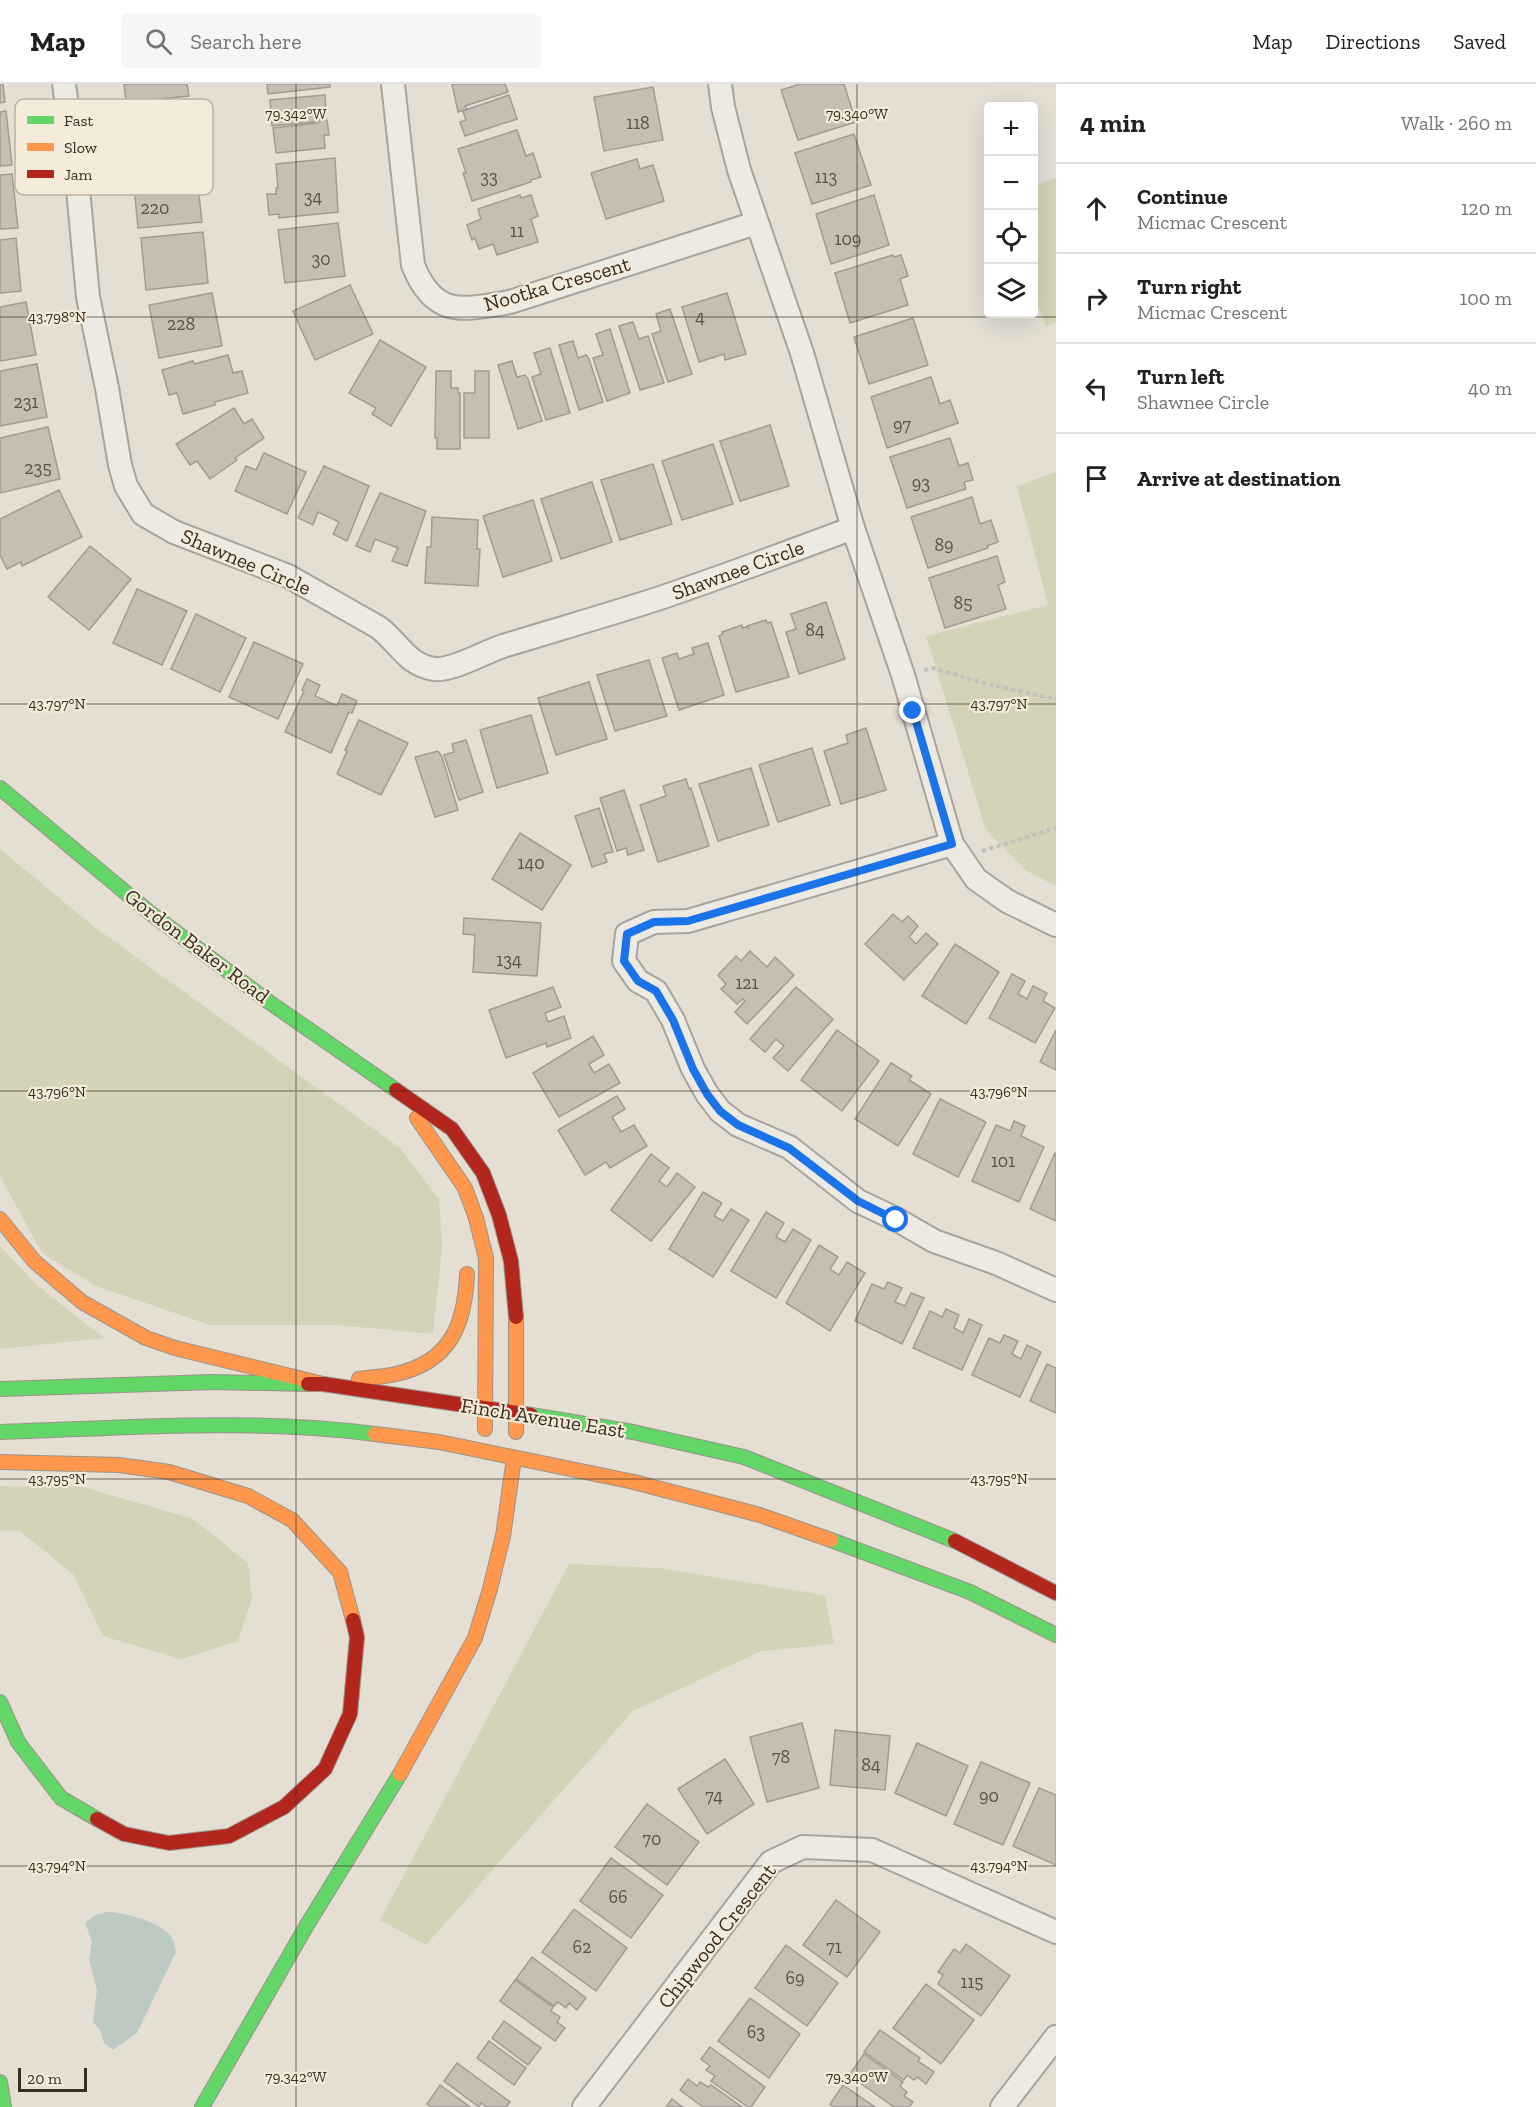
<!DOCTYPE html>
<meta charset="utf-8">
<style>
:root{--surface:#fff;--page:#f6f6f6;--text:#202124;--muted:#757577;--line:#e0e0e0}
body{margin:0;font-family:"Zilla Slab",serif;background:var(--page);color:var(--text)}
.controls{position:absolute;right:18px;top:18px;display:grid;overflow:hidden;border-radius:6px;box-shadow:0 6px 24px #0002}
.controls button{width:54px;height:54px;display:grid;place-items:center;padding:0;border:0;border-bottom:2px solid var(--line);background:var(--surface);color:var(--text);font:30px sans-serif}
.scale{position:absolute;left:18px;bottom:15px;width:69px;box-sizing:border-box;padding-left:6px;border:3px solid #392c22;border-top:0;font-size:16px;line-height:21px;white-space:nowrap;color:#392c22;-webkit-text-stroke:4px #f4ebda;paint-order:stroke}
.stop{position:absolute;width:18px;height:18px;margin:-14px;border:4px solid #1a73e8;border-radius:50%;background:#fff}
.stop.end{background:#1a73e8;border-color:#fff;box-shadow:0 2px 6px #0008}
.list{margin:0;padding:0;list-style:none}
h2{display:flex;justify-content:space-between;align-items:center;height:78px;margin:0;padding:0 24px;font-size:26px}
h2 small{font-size:20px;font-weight:400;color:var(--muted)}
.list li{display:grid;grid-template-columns:39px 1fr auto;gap:18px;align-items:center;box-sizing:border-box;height:90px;padding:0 24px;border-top:2px solid var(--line)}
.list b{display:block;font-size:22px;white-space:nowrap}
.list p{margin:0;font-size:20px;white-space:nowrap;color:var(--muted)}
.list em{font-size:20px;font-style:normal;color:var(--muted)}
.icon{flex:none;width:33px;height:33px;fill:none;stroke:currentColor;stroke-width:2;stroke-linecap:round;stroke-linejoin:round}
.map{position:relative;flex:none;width:1056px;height:2023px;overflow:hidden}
header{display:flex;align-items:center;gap:36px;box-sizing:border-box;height:84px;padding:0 30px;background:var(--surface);border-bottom:2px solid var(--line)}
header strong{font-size:28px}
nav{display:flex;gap:33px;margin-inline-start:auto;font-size:21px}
.search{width:420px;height:54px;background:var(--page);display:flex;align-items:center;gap:15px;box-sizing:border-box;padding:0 21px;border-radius:6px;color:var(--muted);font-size:22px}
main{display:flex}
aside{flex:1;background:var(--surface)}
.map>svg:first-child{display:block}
.green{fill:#d4d2b7}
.water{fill:#bccac1}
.building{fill:#c8bdb3;stroke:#a59a92;stroke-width:1.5}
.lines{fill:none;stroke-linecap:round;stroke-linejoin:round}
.street-casing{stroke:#aaa39b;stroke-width:26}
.fast-casing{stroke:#9a938a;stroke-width:16}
.slow-casing{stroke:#9a938a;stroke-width:16}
.jam-casing{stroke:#9a938a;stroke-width:16}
.path{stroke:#c5c1ba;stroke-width:4;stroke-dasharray:4.5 3;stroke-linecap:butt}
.street{stroke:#edeae3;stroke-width:22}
.fast{stroke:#63d668;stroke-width:14}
.slow{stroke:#ff974d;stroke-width:14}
.jam{stroke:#b3261e;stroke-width:14}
.route{stroke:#1a73e8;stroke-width:8}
.ticks{fill:none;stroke:#392c22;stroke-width:1.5;stroke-opacity:0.45}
.labels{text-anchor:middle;stroke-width:4.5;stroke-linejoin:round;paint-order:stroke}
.number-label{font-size:18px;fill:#5d5046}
.street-label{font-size:21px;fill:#392c22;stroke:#f4ebda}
.key{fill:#f4ebda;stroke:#bcb2a3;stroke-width:1.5}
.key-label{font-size:16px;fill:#392c22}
.ticks-label{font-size:15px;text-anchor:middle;fill:#392c22;stroke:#f4ebda;stroke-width:4.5;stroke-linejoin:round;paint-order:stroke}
</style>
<header>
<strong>Map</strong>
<div class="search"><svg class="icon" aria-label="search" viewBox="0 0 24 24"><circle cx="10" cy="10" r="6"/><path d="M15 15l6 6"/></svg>Search here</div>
<nav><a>Map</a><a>Directions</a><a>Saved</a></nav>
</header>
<main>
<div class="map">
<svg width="1056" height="2023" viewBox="0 0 1056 2023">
<rect width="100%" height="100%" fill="#e4ded3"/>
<!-- green -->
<g class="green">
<path d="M1056 94V238L1046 242 1034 211V102Z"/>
<path d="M1056 388V802L1027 787 986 746 926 552 1048 521 1017 402Z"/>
<path d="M0 765 93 842 400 1064 439 1115 442 1163 433 1250 337 1241H210L96 1202 42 1169 0 1092Z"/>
<path d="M0 1162 38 1202 104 1254 0 1265Z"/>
<path d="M0 1402 83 1403 193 1435 248 1479 252 1514 238 1557 181 1575 103 1552 73 1490 20 1447 0 1446Z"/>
<path d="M569 1480 659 1484 825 1511 834 1560 761 1567 633 1627 426 1861 380 1836Z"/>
</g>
<!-- water -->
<path class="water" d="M106 1828C123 1828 163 1838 172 1854 174 1858 175 1864 176 1868L137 1949 113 1966 104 1959 100 1946 93 1938 97 1906 89 1875 92 1857 85 1839 95 1831Z"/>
<!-- building -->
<g class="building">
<path d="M0 0H3L5 18 0 19Z"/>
<path d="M124 0H187L189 12 126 18Z"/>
<path d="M267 0H330V3L268 10Z"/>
<path d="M452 0H505L508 8 465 22 467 25 458 28Z"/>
<path d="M800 0H844L856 38 798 56 781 6Z"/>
<path d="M653 3 663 56 604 67 594 13Z"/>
<path d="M325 11 326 26 319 27 320 36H315V38L272 42 270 16Z"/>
<path d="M509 11 517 35 465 52 460 38 466 36 463 27Z"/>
<path d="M6 27 12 81 0 82V28Z"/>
<path d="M327 36 329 51H324L325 64 276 69 273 44 318 39V37Z"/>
<path d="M517 46 526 72 533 69 541 93 531 96V98L472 117 463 89H466L458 65Z"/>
<path d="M854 50 871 101 812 120 795 69Z"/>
<path d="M335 74 338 128 279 134V130L269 131 267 110H276V104H278L276 80Z"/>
<path d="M637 75 640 85 653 81 664 117 606 135 591 89Z"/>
<path d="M196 84 202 138 138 144 133 91Z"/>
<path d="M12 90 18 144 0 145V91Z"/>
<path d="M520 111 521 114 531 111 538 132 531 135 538 158 497 171 493 160 479 165 475 154 472 156 467 141 481 135 478 125Z"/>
<path d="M874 111 889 161 831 180 816 130Z"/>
<path d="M338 139 345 192 285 199 278 146Z"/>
<path d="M203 148 208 199 146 206 141 154Z"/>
<path d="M16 154 21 207 0 209V156Z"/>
<path d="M893 171 894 173 901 171 908 192 900 195 908 221 850 239 835 189Z"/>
<path d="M350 201 373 250 315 276 293 227Z"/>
<path d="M212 209 222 262 159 274 149 221Z"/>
<path d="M727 209 746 270 725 276 724 270 699 278 682 223Z"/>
<path d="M26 218 36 271 0 277V223Z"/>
<path d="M670 225 692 290 668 298 652 250 661 247 656 230Z"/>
<path d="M913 234 928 281 869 300 854 253Z"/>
<path d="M633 238 639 255 648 252 664 299 640 306 619 242Z"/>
<path d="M610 245 630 309 607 317 593 274 603 271 596 250Z"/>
<path d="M380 256 426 283 391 342 372 330 376 324 349 309Z"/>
<path d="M573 257 578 274 586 271 589 275 603 318 579 326 559 261Z"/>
<path d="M550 264 570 329 546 336 532 293 541 290 534 269Z"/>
<path d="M228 271 233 289 242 287 248 309 215 318V321L183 330 177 309 169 311 162 286 193 277 194 280Z"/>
<path d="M512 277 517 293 525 291 528 295 542 337 518 345 498 281Z"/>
<path d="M37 280 47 333 0 342V287Z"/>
<path d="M436 287H451V304H458V309H460V365H437V354H435Z"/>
<path d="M475 287H489V354H464V309H475Z"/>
<path d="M931 293 940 320 950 316 958 339 887 364 871 313Z"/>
<path d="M234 324 244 340 252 335 264 354 235 374 237 376 210 395 197 377 190 381 176 360Z"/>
<path d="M770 341 789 402 740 417 720 357Z"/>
<path d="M48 343 60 395 0 409V354Z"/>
<path d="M950 354 959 382 968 379 973 396 964 398 966 405 907 424 890 373Z"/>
<path d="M713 360 733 420 682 436 662 377Z"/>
<path d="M264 369 306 388 287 430 235 407 246 382 256 386Z"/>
<path d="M653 380 672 440 620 456 601 396Z"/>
<path d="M324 382 369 402 347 457 333 450 339 438 318 428 313 441 298 434Z"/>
<path d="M592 398 612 458 561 475 541 415Z"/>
<path d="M59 406 82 453 22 482 21 478 7 485 0 471V435Z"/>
<path d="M380 409 426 427 407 482 392 477 398 464 375 455 370 468 356 462Z"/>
<path d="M972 413 980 440 991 436 998 458 987 462 988 464 928 484 911 433Z"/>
<path d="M533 416 552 477 503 493 483 432Z"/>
<path d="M432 433 478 436 477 465H480L478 502 425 499 427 463H431Z"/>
<path d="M90 462 131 495 89 546 48 513Z"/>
<path d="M997 472 1005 498 998 501 1006 525 945 544 929 494Z"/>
<path d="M137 505 187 527 162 581 113 559Z"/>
<path d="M826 518 845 575 799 590 786 548 796 545 791 530Z"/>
<path d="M196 530 246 554 220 608 171 585Z"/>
<path d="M766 536 767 539 771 538 789 593 736 608 719 552 723 550 722 548 742 541V544L746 543 748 544 747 542Z"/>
<path d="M254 558 303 580 278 635 229 613Z"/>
<path d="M708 559 724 611 679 626 662 574 677 569 679 575 694 570 692 564Z"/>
<path d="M649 576 667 632 615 647 597 591Z"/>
<path d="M307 595 320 601 315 612 337 622 342 610 357 617 352 629 349 628 331 669 285 648 304 607 302 606Z"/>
<path d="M589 598 607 655 556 671 538 614Z"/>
<path d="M531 631 548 689 497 704 480 646Z"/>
<path d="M359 636 408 659 381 711 337 690 347 667 345 666Z"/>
<path d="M866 644 886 706 841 720 824 667 848 659 846 651Z"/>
<path d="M466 656 483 708 459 716 444 671 454 668 452 660Z"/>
<path d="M812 664 830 721 778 738 759 681Z"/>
<path d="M438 667 442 673 458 726 435 733 415 673Z"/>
<path d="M751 684 769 741 718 757 699 700Z"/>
<path d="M686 695 689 705 691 704 709 762 658 778 640 721 666 712 663 702Z"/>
<path d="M624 706 644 766 628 771 626 764 617 767 600 714Z"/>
<path d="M599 724 613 768 604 770 607 778 592 783 575 732Z"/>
<path d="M520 749 571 781 542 826 492 795Z"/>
<path d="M893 830 902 838 908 832 918 842 909 853 916 860 926 849 938 860 904 896 865 860Z"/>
<path d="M464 834 541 839 537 892 473 888 475 851 463 850Z"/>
<path d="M955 860 999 888 966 940 922 912Z"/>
<path d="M750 867 767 883 775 873 794 891 747 940 735 928 745 917 743 915 737 920 721 905 726 900 718 891 736 872 741 877Z"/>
<path d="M1012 890 1025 897 1018 910 1027 915 1033 902 1047 909 1043 917 1055 924 1035 959 989 934Z"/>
<path d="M553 903 561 923 545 929 548 938 564 932 571 954 547 963 546 959 506 974 489 926Z"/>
<path d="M796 903 833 935 788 987 773 974 784 962 776 955 765 968 750 955Z"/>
<path d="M837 946 879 977 842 1027 801 996Z"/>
<path d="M1056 946V986L1040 978Z"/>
<path d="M593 952 604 971 589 980 594 989 609 980 620 999 559 1033 533 989Z"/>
<path d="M891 979 912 992 909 996 931 1010 898 1062 855 1035Z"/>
<path d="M617 1012 625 1025 612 1033 621 1048 634 1041 647 1062 610 1084 606 1078 585 1091 558 1046Z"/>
<path d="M940 1015 986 1038 958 1093 913 1070Z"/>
<path d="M1014 1037 1025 1042 1021 1052 1044 1063 1019 1118 972 1097 996 1041 1010 1047Z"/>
<path d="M1055 1069 1056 1070V1137L1030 1125Z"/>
<path d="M651 1070 669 1084 659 1097 667 1103 677 1089 695 1103 651 1157 611 1126Z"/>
<path d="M703 1108 722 1119 714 1132 723 1137 731 1125 749 1136 713 1193 669 1165Z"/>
<path d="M766 1128 784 1139 776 1153 785 1158 793 1145 811 1156 776 1214 731 1187Z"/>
<path d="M819 1161 838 1173 830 1185 839 1191 847 1178 865 1189 830 1247 786 1219Z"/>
<path d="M888 1198 902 1204 895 1218 905 1222 911 1209 924 1214 902 1260 855 1237 872 1200 884 1205Z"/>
<path d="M946 1225 959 1231 954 1244 963 1249 969 1235 982 1241 962 1286 913 1264 930 1227 942 1233Z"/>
<path d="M1004 1251 1018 1257 1012 1270 1021 1275 1027 1261 1041 1268 1020 1313 972 1291 989 1254 1000 1259Z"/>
<path d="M1047 1280 1056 1284V1329L1030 1317Z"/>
<path d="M802 1639 819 1704 767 1718 750 1653Z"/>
<path d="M835 1646 890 1652 885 1706 830 1701Z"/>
<path d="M917 1659 968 1682 946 1732 895 1709Z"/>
<path d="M725 1675 754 1720 707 1750 678 1705Z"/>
<path d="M981 1678 1030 1699 1003 1761 954 1740Z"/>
<path d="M1039 1704 1056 1711V1781L1013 1762Z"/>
<path d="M647 1720 699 1758 667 1801 615 1763Z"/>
<path d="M611 1774 663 1811 631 1854 580 1817Z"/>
<path d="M836 1816 880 1848 847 1893 803 1861Z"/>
<path d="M574 1825 627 1864 596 1907 542 1868Z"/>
<path d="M966 1860 1010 1892 981 1932 938 1900 943 1891 938 1888 954 1865 960 1869Z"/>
<path d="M786 1861 838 1899 807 1942 755 1904Z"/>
<path d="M532 1873 586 1914 577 1926 569 1919 566 1924 558 1918 554 1922 516 1895Z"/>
<path d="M515 1896 553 1923 551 1927 560 1933 557 1938 565 1944 555 1957 500 1917Z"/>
<path d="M926 1900 974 1936 941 1980 893 1944Z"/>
<path d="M750 1914 800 1950 769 1994 718 1957Z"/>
<path d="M504 1937 541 1964 528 1981 492 1954Z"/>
<path d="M880 1946 920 1974 918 1977 934 1988 926 2000 917 1993 914 1996 907 1991 904 1996 864 1968Z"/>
<path d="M489 1957 526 1984 514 2001 477 1974Z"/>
<path d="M710 1963 765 2003 751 2023H748L711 1997 715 1992 706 1986 710 1982 701 1975Z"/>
<path d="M864 1970 903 1998 900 2002 907 2008 904 2012 913 2018 909 2023H894L849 1991Z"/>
<path d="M457 1979 510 2018 506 2023H487L481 2019 479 2023 444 1997Z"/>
<path d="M688 1995 697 2002 700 1998 708 2003 711 2001 742 2023H703L680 2006Z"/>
<path d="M440 2001 470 2023H431L427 2020Z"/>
<path d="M843 2001 875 2023H834L830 2020Z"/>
<path d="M672 2015 681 2022 683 2023H666Z"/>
</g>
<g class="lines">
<defs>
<g id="street">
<path d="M64 0 77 94 88 213 107 304 120 381 126 402 143 430 174 448 288 492 378 543C398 557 407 582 435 585 452 587 485 568 503 562 555 546 608 531 660 514 725 492 789 468 853 444"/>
<path d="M393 0 413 181C434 234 462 226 510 218L756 139"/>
<path d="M720 0 723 23 739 86 802 269 853 444 903 591 952 760 976 795 1007 817 1056 841"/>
<path d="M952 760 688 837 654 838 627 850 624 877 638 897 656 907 673 936 693 985 707 1010 720 1027 738 1041 789 1063 858 1117 896 1135 934 1157 996 1179 1056 1206"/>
<path d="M584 2023 771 1778 803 1763 872 1766 1056 1848"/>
<path d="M1002 2023 1056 1953"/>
</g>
<g id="fast">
<path d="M0 704 149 828 269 918 396 1006"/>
<path d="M0 1305 213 1298 308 1300"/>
<path d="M531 1331 633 1348 744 1373 955 1457"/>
<path d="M0 1348C125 1344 250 1334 375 1350"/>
<path d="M831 1456 970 1508 1056 1551"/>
<path d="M0 1618 18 1658 61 1714 97 1735"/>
<path d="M0 1998 4 2023"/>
<path d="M202 2023 307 1841 400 1690"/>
</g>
<g id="slow">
<path d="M417 1034 465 1104 476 1134 486 1174 485 1345"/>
<path d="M0 1135 34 1177 82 1218 146 1254 175 1264 323 1300"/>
<path d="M359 1295C371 1293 384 1293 396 1290 450 1278 465 1241 467 1190"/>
<path d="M516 1348V1233"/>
<path d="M375 1350 439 1358 634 1398 760 1431 831 1456"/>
<path d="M0 1378 119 1381 169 1388 248 1412 292 1436 340 1488 353 1536"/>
<path d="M400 1690 475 1554 490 1505 503 1452 514 1374"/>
</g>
<g id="jam">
<path d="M396 1006 452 1045 483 1089 499 1131 511 1177 516 1233"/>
<path d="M308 1300H323L531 1331"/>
<path d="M955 1457 1056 1509"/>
<path d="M97 1735 124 1750 169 1759 229 1752 284 1723 325 1685 350 1630 357 1553 353 1536"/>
</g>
</defs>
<!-- street casing -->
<use href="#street" class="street-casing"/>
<!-- fast casing -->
<use href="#fast" class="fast-casing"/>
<!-- slow casing -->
<use href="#slow" class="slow-casing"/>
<!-- jam casing -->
<use href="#jam" class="jam-casing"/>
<!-- path -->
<g class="path">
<path d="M924 586 932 584 991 601 1056 615"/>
<path d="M982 767 1056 744"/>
</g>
<!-- street -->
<use href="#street" class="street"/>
<!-- fast -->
<use href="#fast" class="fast"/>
<!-- slow -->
<use href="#slow" class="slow"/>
<!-- jam -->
<use href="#jam" class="jam"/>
</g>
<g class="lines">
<!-- route -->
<path class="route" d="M896 1136 858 1117 789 1064 738 1041 720 1027 707 1010 693 985 673 936 656 907 638 897 624 877 627 850 654 838 688 837 952 760 913 627"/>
</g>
<!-- ticks -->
<path class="ticks" d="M296 0V2023M857 0V2023M0 233H1056M0 620H1056M0 1007H1056M0 1395H1056M0 1782H1056"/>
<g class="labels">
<!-- number labels -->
<g class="number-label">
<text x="638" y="45">118</text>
<text x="489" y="99">33</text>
<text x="826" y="99">113</text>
<text x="313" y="119">34</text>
<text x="155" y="130">220</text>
<text x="517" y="153">11</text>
<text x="848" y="161">109</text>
<text x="321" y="181">30</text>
<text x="700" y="239">4</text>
<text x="181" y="246">228</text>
<text x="26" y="324">231</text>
<text x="902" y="347">97</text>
<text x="38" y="390">235</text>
<text x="921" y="405">93</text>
<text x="944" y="467">89</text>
<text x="963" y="525">85</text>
<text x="815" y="552">84</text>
<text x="531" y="785">140</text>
<text x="509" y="882">134</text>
<text x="747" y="905">121</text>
<text x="1003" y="1083">101</text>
<text x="781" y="1679">78</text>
<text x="871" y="1687">84</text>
<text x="714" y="1718">74</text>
<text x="989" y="1718">90</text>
<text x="652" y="1761">70</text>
<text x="618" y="1819">66</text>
<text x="582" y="1869">62</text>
<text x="834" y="1869">71</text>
<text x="795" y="1900">69</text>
<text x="972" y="1904">115</text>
<text x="756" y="1954">63</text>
</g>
<!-- street labels -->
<g class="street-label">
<text transform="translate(557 200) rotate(-16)" y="7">Nootka Crescent</text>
<text transform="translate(246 478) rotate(23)" y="7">Shawnee Circle</text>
<text transform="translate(738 486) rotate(-20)" y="7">Shawnee Circle</text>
<text transform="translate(197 862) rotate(37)" y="7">Gordon Baker Road</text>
<text transform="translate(543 1334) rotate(9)" y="7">Finch Avenue East</text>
<text transform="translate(717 1852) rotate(-52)" y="7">Chipwood Crescent</text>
</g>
</g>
<!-- legend -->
<rect x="15" y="15" width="198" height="96" rx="9" class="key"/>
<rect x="27" y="32" width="27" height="8" fill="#63d668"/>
<rect x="27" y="59" width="27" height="8" fill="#ff974d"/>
<rect x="27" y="86" width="27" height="8" fill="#b3261e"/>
<g class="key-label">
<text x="64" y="42">Fast</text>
<text x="64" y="69">Slow</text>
<text x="64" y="96">Jam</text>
</g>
<g class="ticks-label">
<text x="296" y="35">79.342°W</text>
<text x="857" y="35">79.340°W</text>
<text x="57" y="238">43.798°N</text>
<text x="57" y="625">43.797°N</text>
<text x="999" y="625">43.797°N</text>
<text x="57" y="1013">43.796°N</text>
<text x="999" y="1013">43.796°N</text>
<text x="57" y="1400">43.795°N</text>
<text x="999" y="1400">43.795°N</text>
<text x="57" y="1787">43.794°N</text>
<text x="999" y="1787">43.794°N</text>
<text x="296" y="1998">79.342°W</text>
<text x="857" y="1998">79.340°W</text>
</g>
</svg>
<div class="controls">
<button>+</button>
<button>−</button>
<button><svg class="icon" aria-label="locate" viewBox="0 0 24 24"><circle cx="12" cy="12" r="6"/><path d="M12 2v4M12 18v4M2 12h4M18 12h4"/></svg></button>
<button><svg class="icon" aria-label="layers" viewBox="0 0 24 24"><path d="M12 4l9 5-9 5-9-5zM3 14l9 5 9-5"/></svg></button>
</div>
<div class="scale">20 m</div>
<div class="stop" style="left:896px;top:1136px"></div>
<div class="stop end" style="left:913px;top:627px"></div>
</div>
<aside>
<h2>4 min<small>Walk · 260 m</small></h2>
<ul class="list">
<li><svg class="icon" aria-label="ahead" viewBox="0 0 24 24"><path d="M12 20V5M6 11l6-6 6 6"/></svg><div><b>Continue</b><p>Micmac Crescent</p></div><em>120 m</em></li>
<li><svg class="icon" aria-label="right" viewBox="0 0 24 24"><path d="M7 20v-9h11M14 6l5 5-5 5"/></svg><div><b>Turn right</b><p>Micmac Crescent</p></div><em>100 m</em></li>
<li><svg class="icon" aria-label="left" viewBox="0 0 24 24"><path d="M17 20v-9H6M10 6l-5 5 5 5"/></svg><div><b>Turn left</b><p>Shawnee Circle</p></div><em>40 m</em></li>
<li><svg class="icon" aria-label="arrive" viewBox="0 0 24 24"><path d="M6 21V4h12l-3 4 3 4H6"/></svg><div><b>Arrive at destination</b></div></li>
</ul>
</aside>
</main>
